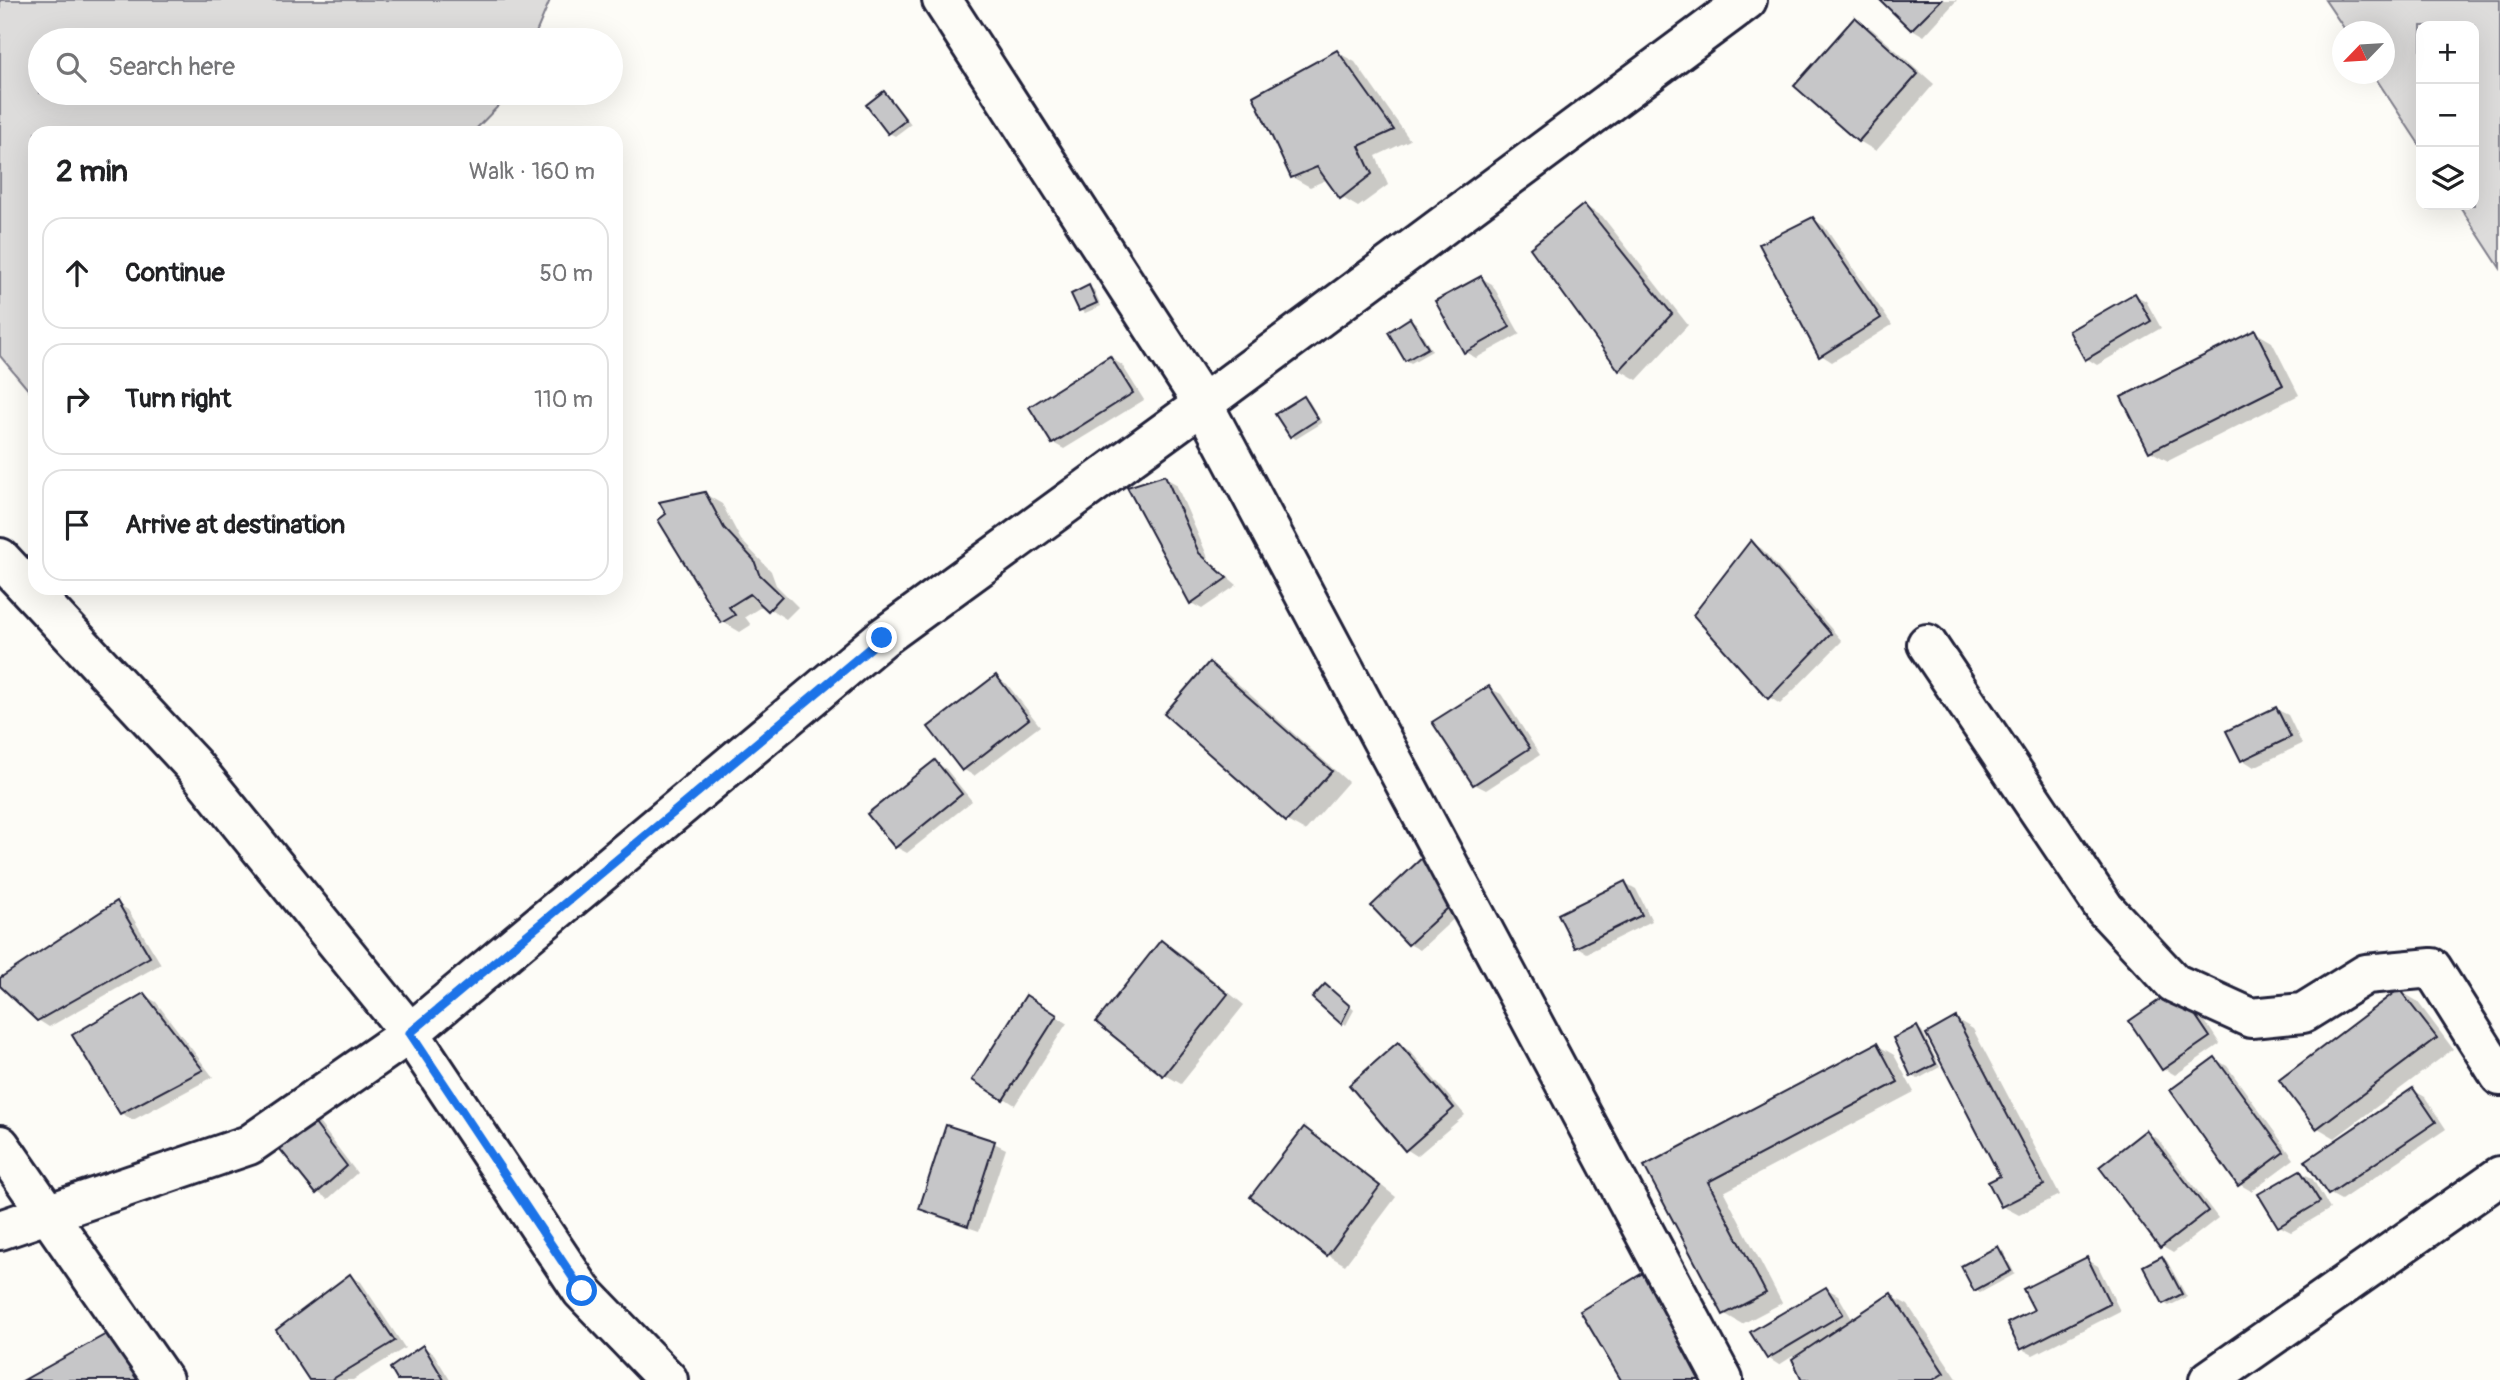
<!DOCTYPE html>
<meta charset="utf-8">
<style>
:root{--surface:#fff;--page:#f2f2f2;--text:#202124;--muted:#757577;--line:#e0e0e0}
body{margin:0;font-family:Pangolin,sans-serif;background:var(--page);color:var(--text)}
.controls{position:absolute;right:21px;top:21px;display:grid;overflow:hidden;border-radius:14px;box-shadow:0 7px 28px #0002}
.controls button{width:63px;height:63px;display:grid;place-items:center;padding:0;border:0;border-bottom:2px solid var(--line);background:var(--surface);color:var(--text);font:35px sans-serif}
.compass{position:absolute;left:2332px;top:21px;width:63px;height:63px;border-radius:50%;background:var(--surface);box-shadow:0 7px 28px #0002;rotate:245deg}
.stop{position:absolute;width:21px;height:21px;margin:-16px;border:5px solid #1a73e8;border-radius:50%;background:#fff}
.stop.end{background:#1a73e8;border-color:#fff;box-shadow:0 2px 7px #0008}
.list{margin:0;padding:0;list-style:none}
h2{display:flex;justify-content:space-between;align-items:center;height:91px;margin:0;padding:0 28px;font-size:30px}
h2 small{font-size:23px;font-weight:400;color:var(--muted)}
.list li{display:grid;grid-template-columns:46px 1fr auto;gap:21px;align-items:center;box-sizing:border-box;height:112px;margin:0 14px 14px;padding:0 14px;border:2px solid var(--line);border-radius:21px}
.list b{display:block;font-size:26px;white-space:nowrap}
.list em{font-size:23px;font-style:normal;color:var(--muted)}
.icon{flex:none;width:38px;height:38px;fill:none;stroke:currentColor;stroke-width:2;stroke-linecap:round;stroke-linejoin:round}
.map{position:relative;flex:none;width:2500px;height:1380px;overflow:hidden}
.search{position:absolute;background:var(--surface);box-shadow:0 7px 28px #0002;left:28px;top:28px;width:595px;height:77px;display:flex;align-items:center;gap:18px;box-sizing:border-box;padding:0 24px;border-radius:38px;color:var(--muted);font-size:26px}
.panel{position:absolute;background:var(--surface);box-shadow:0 7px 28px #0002;left:28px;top:126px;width:595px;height:469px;border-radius:21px}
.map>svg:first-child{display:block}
.green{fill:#dddcdb;stroke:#807f8b;stroke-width:2}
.shadow{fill:#0003}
.building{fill:#c6c6c8;stroke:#22223b;stroke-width:2}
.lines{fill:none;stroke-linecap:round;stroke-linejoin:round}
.minor-casing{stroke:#22223b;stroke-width:44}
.secondary-casing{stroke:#22223b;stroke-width:44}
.minor{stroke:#fdfcf7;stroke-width:38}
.secondary{stroke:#fdfcf7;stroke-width:38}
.route{stroke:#1a73e8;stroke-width:9}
</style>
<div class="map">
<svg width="2500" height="1380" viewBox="0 0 2500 1380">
<rect width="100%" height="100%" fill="#fdfcf7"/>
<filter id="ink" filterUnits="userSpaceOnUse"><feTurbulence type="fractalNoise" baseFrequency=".0143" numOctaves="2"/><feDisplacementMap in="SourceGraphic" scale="14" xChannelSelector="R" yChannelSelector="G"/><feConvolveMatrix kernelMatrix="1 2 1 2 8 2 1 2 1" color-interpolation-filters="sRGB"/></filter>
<g filter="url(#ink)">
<!-- green -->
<g class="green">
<path d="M0 0H550L533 40H40V93H511L472 133H35V398L0 356Z"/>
<path d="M2325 0H2500V268L2459 205H2474V26H2421V147L2373 74H2384V32L2346 31Z"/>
</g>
<!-- shadow -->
<g class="shadow">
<path d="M1882 0H1957L1924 36 1912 29Z"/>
<path d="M1855 19 1872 29 1934 84 1876 151 1859 141Z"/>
<path d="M1337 52 1355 62 1410 140 1376 156 1388 185 1358 207 1341 197 1328 179 1310 187 1292 177Z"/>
<path d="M884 93 889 96 911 124 895 136 889 133 868 105Z"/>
<path d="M1584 206 1602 216 1688 325 1637 380 1620 370Z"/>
<path d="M1813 219 1824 226 1892 325 1832 362 1821 355Z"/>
<path d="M1481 278 1492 284 1520 334 1476 358 1465 352Z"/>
<path d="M1089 287 1094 290 1101 306 1085 313 1080 310Z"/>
<path d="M2135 295 2146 301 2161 328 2097 365 2086 358Z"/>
<path d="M1410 320 1416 323 1432 351 1411 363 1406 360Z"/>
<path d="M2255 332 2272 342 2299 395 2168 461 2150 451Z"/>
<path d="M1110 358 1122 365 1144 400 1064 449 1053 443Z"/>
<path d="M1304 398 1309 401 1322 423 1296 439 1291 436Z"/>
<path d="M1164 477 1176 484 1210 562 1237 585 1202 609 1191 603Z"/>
<path d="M705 494 722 504 741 540 771 571 776 585 798 607 786 619 764 605 745 617 751 625 740 632 723 622Z"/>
<path d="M1751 542 1762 549 1842 641 1780 704 1769 697Z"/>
<path d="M1210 664 1227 674 1348 782 1305 831 1287 821 1166 713Z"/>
<path d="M996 677 1007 684 1040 726 974 776 963 769Z"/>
<path d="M1489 688 1501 694 1540 755 1486 790 1474 784Z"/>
<path d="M2276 709 2288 715 2302 744 2254 767 2243 760Z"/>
<path d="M935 762 946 769 972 801 907 853 896 847Z"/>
<path d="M1625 883 1636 889 1652 921 1587 953 1576 946Z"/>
<path d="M1472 902 1420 950 1409 944 1373 906Z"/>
<path d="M117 903 128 910 161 964 49 1027 38 1020 0 983V980Z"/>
<path d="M1162 942 1179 952 1244 1005 1181 1084 1164 1074Z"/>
<path d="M1330 989 1354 1010 1346 1025 1314 998Z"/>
<path d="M2400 991 2417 1001 2453 1049 2335 1138 2318 1128 2281 1080Z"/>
<path d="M144 995 156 1002 213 1077 133 1120 121 1113Z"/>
<path d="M2189 997 2220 1044 2175 1075 2163 1068Z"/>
<path d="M1038 1004 1067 1023 1015 1105 975 1079Z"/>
<path d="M1956 1019 1973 1029 2060 1195 2019 1215 2002 1206 2003 1177Z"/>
<path d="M1917 1028 1922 1031 1940 1067 1918 1079 1913 1076Z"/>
<path d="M1398 1044 1410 1051 1465 1115 1417 1156 1406 1149Z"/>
<path d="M1877 1045 1894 1055 1914 1092 1724 1192 1782 1303 1742 1324 1725 1314 1647 1166Z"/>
<path d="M2215 1059 2227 1066 2294 1159 2251 1191 2239 1184Z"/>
<path d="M2413 1090 2425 1097 2446 1129 2341 1200 2330 1194Z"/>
<path d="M309 1118 320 1124 357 1173 328 1199 317 1192Z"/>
<path d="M1304 1129 1321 1139 1396 1197 1345 1265 1328 1255Z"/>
<path d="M2146 1132 2158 1139 2218 1218 2173 1253 2161 1246Z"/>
<path d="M994 1143 1006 1149 979 1231 932 1215 921 1209Z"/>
<path d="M2300 1172 2312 1178 2330 1209 2291 1232 2279 1226Z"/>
<path d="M1998 1248 2003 1251 2015 1274 1980 1293 1975 1290Z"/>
<path d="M2162 1258 2167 1261 2187 1297 2169 1306 2164 1303Z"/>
<path d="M2086 1259 2098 1266 2120 1311 2033 1355 2022 1349 2036 1310Z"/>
<path d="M350 1276 361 1282 405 1348 353 1380H311Z"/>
<path d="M1827 1289 1838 1295 1853 1321 1891 1296 1908 1305 1958 1380H1804L1793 1356 1779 1365 1768 1358Z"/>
<path d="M423 1347 434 1354 450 1380H399Z"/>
</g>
<!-- building -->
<g class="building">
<path d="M1880 0H1941L1911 30Z"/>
<path d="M1855 17 1918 74 1858 142 1794 86Z"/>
<path d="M1337 50 1394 130 1359 146 1372 174 1340 199 1317 167 1291 178 1253 96Z"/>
<path d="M884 91 906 120 888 134 866 105Z"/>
<path d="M1584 204 1672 314 1619 371 1530 248Z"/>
<path d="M1813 217 1881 318 1819 357 1759 244Z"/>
<path d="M1481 276 1510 327 1464 353 1435 301Z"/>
<path d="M1089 285 1097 303 1079 311 1071 294Z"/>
<path d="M2135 293 2151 321 2085 360 2069 331Z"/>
<path d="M1410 318 1428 348 1405 361 1388 332Z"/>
<path d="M2255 330 2283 385 2149 452 2121 397Z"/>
<path d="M1110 356 1133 393 1052 444 1029 407Z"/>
<path d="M1304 396 1318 419 1290 437 1275 414Z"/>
<path d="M1165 475 1199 553 1227 578 1190 604 1127 487Z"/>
<path d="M705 492 724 528 754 560 759 574 782 596 768 611 750 594 729 607 735 615 721 623 658 520 666 514 659 502Z"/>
<path d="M1751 540 1831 634 1768 699 1693 615Z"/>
<path d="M1209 662 1332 771 1286 822 1164 714Z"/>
<path d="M996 675 1029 719 962 771 928 727Z"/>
<path d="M1489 686 1530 748 1473 785 1432 722Z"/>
<path d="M2276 707 2291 737 2241 761 2226 731Z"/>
<path d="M935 760 962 794 895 848 867 814Z"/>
<path d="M1425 855 1462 895 1408 945 1371 906Z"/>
<path d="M1625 881 1642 915 1575 948 1558 914Z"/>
<path d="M117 901 150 957 37 1021 0 986V978Z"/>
<path d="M1161 940 1228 994 1163 1076 1096 1022Z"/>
<path d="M1325 984 1350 1006 1341 1024 1312 998Z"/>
<path d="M2177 988 2210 1037 2162 1070 2129 1021Z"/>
<path d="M2399 989 2437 1038 2316 1129 2279 1080Z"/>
<path d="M144 993 203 1070 120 1114 72 1035Z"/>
<path d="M1026 995 1057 1015 1003 1100 972 1080Z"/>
<path d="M1956 1017 2044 1185 2001 1207 1988 1182 2000 1176 1926 1034Z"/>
<path d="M1917 1026 1936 1064 1911 1077 1893 1038Z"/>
<path d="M1398 1042 1454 1108 1405 1151 1349 1085Z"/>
<path d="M1877 1043 1898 1082 1708 1182 1766 1293 1723 1315 1644 1166Z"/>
<path d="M2215 1057 2284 1152 2238 1186 2170 1090Z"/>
<path d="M2413 1088 2436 1122 2328 1195 2305 1161Z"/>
<path d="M309 1116 347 1166 316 1194 275 1143Z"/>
<path d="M946 1125 995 1141 968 1226 919 1209Z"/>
<path d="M1304 1127 1380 1186 1327 1256 1250 1197Z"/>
<path d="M2146 1130 2208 1211 2160 1248 2099 1167Z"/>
<path d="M2300 1170 2320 1202 2278 1227 2258 1194Z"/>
<path d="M1998 1246 2011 1271 1974 1291 1961 1266Z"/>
<path d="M2162 1256 2182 1294 2163 1304 2143 1266Z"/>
<path d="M2087 1257 2110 1304 2020 1350 2007 1323 2034 1310 2023 1289Z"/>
<path d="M1643 1273 1706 1380H1621L1580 1311Z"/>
<path d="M350 1274 395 1341 331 1380H309L276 1330Z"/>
<path d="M1826 1287 1843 1314 1767 1359 1750 1332Z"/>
<path d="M1891 1293 1944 1373 1933 1380H1802L1792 1359Z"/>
<path d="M110 1332 146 1380H24Z"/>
<path d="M423 1345 444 1380H397L390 1368Z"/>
</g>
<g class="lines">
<defs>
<g id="minor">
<path d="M942 0 1203 404 1723 1380"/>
<path d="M0 558 193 765 410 1033 582 1291 668 1380"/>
<path d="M1927 644 2105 909 2174 983 2251 1018 2303 1013 2366 974 2432 968 2500 1076"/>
<path d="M0 1145 163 1380"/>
<path d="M0 1230 249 1145 410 1033 882 638 1203 404 1747 0"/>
</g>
<path id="secondary" d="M2209 1380 2500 1176"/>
</defs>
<!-- minor casing -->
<use href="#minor" class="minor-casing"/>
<!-- secondary casing -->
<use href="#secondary" class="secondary-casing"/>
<!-- minor -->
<use href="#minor" class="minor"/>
<!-- secondary -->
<use href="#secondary" class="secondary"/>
</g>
</g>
<g class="lines" filter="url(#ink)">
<!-- route -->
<path class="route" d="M582 1291 410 1033 882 638"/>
</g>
</svg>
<div class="controls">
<button>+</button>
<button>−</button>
<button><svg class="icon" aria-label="layers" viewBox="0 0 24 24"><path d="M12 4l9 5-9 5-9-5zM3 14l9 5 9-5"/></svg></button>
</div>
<svg class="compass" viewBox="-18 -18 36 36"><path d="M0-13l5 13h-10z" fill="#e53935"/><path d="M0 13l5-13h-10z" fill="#757577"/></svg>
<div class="stop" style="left:582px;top:1291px"></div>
<div class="stop end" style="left:882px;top:638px"></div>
<div class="search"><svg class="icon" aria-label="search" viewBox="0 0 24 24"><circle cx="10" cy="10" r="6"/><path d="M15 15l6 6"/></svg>Search here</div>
<section class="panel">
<h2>2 min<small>Walk · 160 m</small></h2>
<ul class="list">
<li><svg class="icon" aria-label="ahead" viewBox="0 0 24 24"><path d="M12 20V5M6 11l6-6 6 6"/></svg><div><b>Continue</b></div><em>50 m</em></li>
<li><svg class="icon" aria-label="right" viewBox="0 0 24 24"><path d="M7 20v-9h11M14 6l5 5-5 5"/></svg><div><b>Turn right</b></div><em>110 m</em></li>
<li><svg class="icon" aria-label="arrive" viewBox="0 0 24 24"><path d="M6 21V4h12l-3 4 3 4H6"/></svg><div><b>Arrive at destination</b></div></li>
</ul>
</section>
</div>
